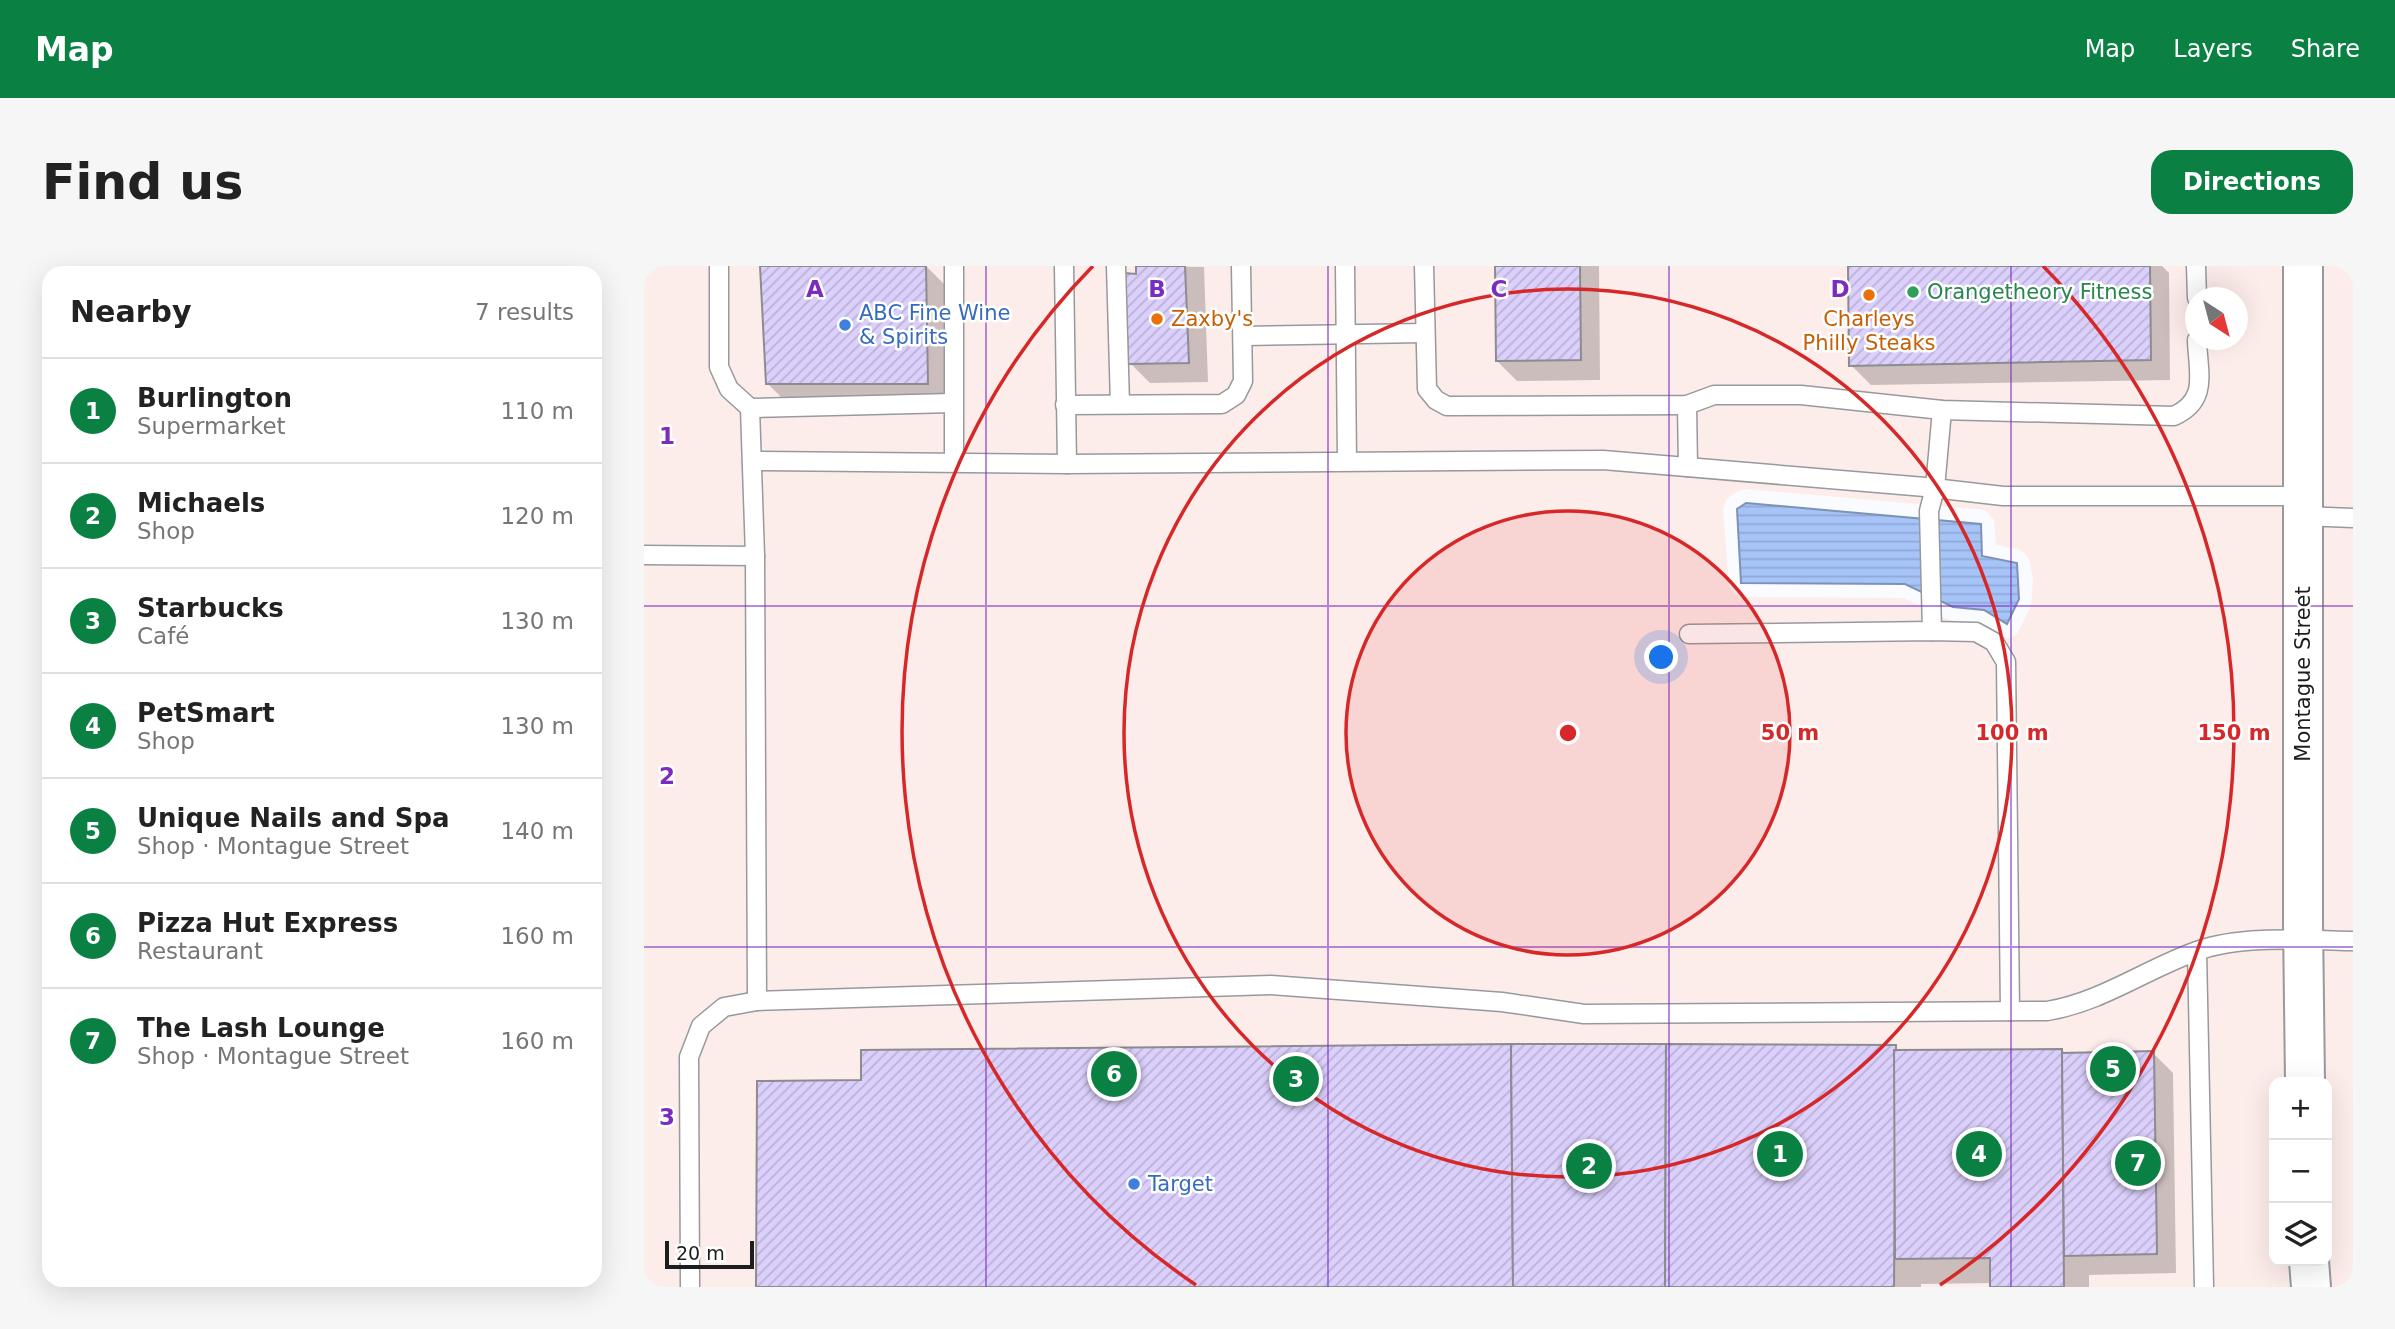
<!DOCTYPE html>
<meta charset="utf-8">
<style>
:root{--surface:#fff;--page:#f6f6f6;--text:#222;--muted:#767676;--line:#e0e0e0;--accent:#0b8043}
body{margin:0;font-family:"DejaVu Sans",sans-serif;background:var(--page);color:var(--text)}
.controls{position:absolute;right:21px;bottom:21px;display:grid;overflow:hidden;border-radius:14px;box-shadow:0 7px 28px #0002}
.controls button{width:63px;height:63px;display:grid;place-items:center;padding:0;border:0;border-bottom:2px solid var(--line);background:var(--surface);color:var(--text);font:35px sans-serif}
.compass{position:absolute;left:1541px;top:21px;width:63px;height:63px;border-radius:50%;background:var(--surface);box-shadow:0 7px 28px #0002;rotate:144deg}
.scale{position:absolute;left:21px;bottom:18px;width:89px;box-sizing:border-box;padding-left:7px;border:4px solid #1c1d1e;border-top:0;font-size:19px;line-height:24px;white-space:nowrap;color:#1c1d1e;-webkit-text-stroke:5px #fff;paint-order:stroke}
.you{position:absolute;left:1018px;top:392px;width:24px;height:24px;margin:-18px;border:5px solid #fff;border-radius:50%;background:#1a73e8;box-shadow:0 0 0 10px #1a73e833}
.badge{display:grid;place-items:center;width:46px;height:46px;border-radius:50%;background:var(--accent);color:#fff;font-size:23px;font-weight:700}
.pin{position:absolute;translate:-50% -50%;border:4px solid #fff;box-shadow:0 2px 7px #0006}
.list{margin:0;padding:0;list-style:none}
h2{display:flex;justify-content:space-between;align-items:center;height:91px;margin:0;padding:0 28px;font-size:30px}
h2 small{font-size:23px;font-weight:400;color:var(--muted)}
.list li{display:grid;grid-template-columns:46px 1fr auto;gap:21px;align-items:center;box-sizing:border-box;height:105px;padding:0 28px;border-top:2px solid var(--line)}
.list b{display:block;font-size:26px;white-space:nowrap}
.list p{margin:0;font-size:23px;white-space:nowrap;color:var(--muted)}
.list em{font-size:23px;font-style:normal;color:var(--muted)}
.icon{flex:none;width:38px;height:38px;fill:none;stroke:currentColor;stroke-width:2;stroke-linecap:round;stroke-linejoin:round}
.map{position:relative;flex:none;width:1709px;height:1021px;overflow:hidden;border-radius:21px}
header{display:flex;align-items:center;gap:42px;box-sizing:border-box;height:98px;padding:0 35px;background:var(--accent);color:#fff}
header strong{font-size:33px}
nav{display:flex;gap:38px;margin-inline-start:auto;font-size:24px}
.intro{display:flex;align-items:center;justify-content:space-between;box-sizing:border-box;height:168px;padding:0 42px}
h1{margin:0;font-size:49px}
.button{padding:18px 32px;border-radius:21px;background:var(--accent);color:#fff;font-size:24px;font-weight:700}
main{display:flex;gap:42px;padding:0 42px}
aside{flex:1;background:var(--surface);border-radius:21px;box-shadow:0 7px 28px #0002}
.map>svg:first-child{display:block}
.commercial{fill:#fdedea;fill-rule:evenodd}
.water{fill:url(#water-rules);stroke:#7d92b7;stroke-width:2}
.shadow{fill:#0003}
.building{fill:url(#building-hatch);stroke:#8c8b8f;stroke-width:2}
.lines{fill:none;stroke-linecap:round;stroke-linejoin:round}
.service-casing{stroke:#97999d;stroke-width:21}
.tertiary-casing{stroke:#97999d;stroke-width:42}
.service{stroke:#fff;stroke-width:18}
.tertiary{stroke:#fff;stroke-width:38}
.grid{fill:none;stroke:#7b2cbf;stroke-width:2;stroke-opacity:0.55}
.ring{fill:none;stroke:#d62828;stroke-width:3.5}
.leisure-dot{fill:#2e9e5b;stroke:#fff;stroke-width:2.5}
.food-dot{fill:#e8710a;stroke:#fff;stroke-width:2.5}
.shop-dot{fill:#3f7fe0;stroke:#fff;stroke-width:2.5}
.labels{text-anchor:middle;stroke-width:5;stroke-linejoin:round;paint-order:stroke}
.leisure-label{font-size:21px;fill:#27864d;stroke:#fff;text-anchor:start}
.shop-label{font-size:21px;fill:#366cbe;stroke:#fff;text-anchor:start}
.food-label{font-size:21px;fill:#c56008;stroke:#fff;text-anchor:start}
.street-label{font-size:21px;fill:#1c1d1e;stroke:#fff}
.grid-label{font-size:23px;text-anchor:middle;font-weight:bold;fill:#7b2cbf;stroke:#fff;stroke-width:5;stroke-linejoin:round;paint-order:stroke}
.centre{fill:#d62828;stroke:#fff;stroke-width:3.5}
.ring-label{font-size:21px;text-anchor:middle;font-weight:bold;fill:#d62828;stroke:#fff;stroke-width:5;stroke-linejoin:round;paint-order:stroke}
</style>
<header>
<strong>Map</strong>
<nav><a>Map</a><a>Layers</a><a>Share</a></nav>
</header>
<div class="intro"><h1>Find us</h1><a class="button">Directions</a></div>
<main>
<aside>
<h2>Nearby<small>7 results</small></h2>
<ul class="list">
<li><span class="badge">1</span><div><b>Burlington</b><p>Supermarket</p></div><em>110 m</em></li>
<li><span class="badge">2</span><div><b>Michaels</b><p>Shop</p></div><em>120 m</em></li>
<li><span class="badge">3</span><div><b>Starbucks</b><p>Café</p></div><em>130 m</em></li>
<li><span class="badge">4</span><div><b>PetSmart</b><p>Shop</p></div><em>130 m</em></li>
<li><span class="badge">5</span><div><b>Unique Nails and Spa</b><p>Shop · Montague Street</p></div><em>140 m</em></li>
<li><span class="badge">6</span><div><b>Pizza Hut Express</b><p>Restaurant</p></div><em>160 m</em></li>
<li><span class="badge">7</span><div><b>The Lash Lounge</b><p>Shop · Montague Street</p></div><em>160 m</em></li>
</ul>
</aside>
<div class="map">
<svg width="1709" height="1021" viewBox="0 0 1709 1021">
<defs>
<pattern id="water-rules" width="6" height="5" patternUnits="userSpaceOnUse" patternTransform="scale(1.75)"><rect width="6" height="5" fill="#a7c4f9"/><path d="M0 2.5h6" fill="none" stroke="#8fa8d5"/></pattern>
<pattern id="building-hatch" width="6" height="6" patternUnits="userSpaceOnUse" patternTransform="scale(1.75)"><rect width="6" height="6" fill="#dbcffb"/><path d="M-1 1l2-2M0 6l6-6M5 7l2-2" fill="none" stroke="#bbb1d7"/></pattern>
</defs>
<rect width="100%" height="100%" fill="#f9fbfe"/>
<!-- commercial -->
<g class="commercial">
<path d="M0 0H1643L1645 816H1630V995H1650L1652 1021H0ZM1552 32H1594V74H1552ZM1102 223 1341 244 1350 254 1352 279 1374 283 1382 288 1386 296 1389 315 1387 340 1373 368 1366 372 1358 370 1337 358 1305 354 1260 332 1099 331 1090 328 1085 320 1079 242 1082 234 1085 231 1094 225Z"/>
<path d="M1675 0H1709V1021H1683V816H1677Z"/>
</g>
<!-- water -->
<path class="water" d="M1102 237 1337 258 1338 290 1373 297 1375 333 1363 358 1340 344 1309 341 1261 318 1097 317 1093 243Z"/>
<!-- shadow -->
<g class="shadow">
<path d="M118 0H282L307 25 309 143 150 144 124 118Z"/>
<path d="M494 0 560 1 564 116 506 117 486 97Z"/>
<path d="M853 0H955L956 114 873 115 853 95Z"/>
<path d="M1205 0H1518L1525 7 1526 114 1227 119 1207 99Z"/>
<path d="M1251 781 1256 786 1418 784 1422 788 1509 787 1529 807 1532 1007 1445 1009V1021H1348V1017L1277 1018V1021H114L219 816Z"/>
</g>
<!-- building -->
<g class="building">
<path d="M116 0H282L284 118H122Z"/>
<path d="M492 0H541L545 97 484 98 481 7 492 8Z"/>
<path d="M851 0H936L937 94 852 95Z"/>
<path d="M1204 0H1506L1507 94 1205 100Z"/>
<path d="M867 778 869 1021H112L113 815 217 814V784Z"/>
<path d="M867 778H1022L1021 1021H869Z"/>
<path d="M1022 778 1252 779 1250 1021H1021Z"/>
<path d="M1418 783 1420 1021H1346V992L1251 993 1250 784Z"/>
<path d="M1510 785 1513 988 1420 990 1418 787Z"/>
</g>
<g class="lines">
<defs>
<g id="service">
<path d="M75 0V101L85 123 106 142 111 290 113 735"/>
<path d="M420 0 423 198"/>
<path d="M472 0 476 138"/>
<path d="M701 0 703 195"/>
<path d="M780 0 783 123 792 134 803 140 1043 139 1070 129H1157L1298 144 1530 150C1565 134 1554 107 1553 74"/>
<path d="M1552 0 1553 32"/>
<path d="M599 70 781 67"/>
<path d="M421 139 578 138 592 129 599 115 597 0"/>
<path d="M1043 139 1044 201"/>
<path d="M106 142 309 137"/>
<path d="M108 195 423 198 959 194 1281 221 1359 230H1659"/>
<path d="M310 195V0"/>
<path d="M1658 250 1709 252"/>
<path d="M0 289 111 290"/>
<path d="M1288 365 1285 245 1291 222 1298 144"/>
<path d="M1045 368 1288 365 1332 366 1350 376 1362 396 1366 745"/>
<path d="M1553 685 1560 1021"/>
<path d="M46 1021 45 791 57 760 80 741 113 735 627 719 858 736 940 748 1403 745C1458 736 1502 703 1553 685 1596 669 1663 674 1709 675"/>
</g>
<g id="tertiary">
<path d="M1659 0V657L1661 816"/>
<path d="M1665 995 1667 1021"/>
</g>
</defs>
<!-- service casing -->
<use href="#service" class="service-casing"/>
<!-- tertiary casing -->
<use href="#tertiary" class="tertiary-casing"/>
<!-- service -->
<use href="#service" class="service"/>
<!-- tertiary -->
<use href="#tertiary" class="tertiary"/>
</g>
<!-- grid -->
<path class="grid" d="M342 0V1021M684 0V1021M1025 0V1021M1367 0V1021M0 340H1709M0 681H1709"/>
<!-- distance rings -->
<circle cx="924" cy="467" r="222" fill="#d62828" fill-opacity=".12"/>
<g class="ring">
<circle cx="924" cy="467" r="222"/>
<circle cx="924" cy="467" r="444"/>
<path d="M552 1019A666 666 0 0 1 449 0M1399 0A666 666 0 0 1 1296 1019"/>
</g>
<!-- markers -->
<circle class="leisure-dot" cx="1269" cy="26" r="7"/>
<g class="food-dot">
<circle cx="1225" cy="29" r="7"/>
<circle cx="513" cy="53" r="7"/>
</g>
<g class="shop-dot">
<circle cx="201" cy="59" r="7"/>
<circle cx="490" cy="918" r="7"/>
</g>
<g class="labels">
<!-- leisure labels -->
<g class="leisure-label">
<text x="1283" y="33">Orangetheory Fitness</text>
</g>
<!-- shop labels -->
<g class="shop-label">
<text x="215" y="54">ABC Fine Wine<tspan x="215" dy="24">&amp; Spirits</tspan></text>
<text x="504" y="925">Target</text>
</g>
<!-- food labels -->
<g class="food-label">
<text x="527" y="60">Zaxby's</text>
<text x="1225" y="60" text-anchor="middle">Charleys<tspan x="1225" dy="24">Philly Steaks</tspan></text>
</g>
<!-- street labels -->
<g class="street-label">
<text transform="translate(1659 408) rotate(-90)" y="7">Montague Street</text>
</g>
</g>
<g class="grid-label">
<text x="171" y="31">A</text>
<text x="513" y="31">B</text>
<text x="855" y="31">C</text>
<text x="1196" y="31">D</text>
<text x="23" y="178">1</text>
<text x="23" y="518">2</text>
<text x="23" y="859">3</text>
</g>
<circle cx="924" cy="467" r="10" class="centre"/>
<g class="ring-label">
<text x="1146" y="474">50 m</text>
<text x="1368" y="474">100 m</text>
<text x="1590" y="474">150 m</text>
</g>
</svg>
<div class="controls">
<button>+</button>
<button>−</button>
<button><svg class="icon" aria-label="layers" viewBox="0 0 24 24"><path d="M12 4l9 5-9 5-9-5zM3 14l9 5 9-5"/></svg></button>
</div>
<svg class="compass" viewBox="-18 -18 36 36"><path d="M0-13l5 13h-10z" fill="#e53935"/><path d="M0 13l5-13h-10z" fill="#767676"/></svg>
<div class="scale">20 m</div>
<div class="you"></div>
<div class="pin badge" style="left:1136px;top:888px">1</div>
<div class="pin badge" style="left:945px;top:900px">2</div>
<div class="pin badge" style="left:652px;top:813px">3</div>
<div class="pin badge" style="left:1335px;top:888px">4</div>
<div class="pin badge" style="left:1469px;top:803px">5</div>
<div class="pin badge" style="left:470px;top:808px">6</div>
<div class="pin badge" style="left:1494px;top:897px">7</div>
</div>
</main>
